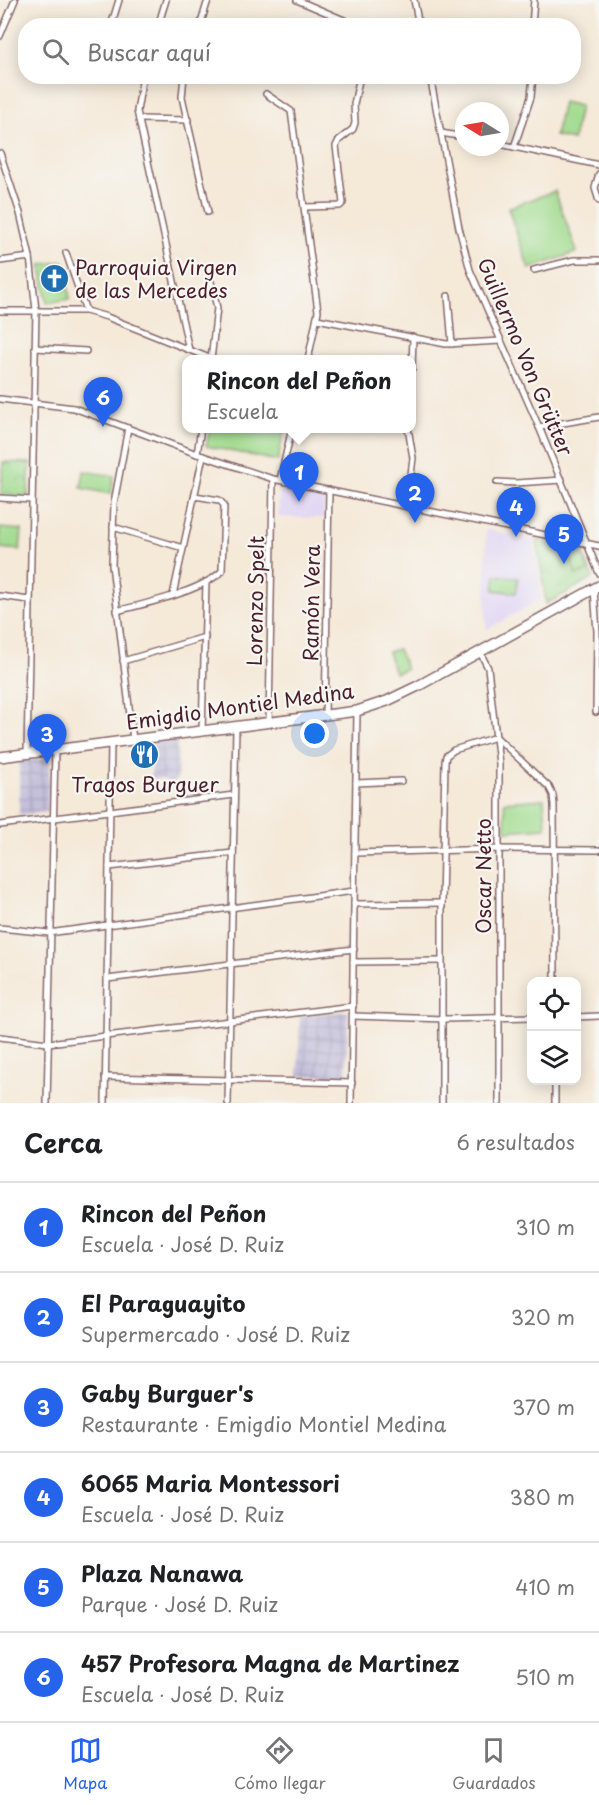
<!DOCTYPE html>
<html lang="es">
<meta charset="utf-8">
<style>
:root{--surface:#fff;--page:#f2f2f2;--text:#202124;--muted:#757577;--line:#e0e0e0;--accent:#2563eb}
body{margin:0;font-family:"Playpen Sans",sans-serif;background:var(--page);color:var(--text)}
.controls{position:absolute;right:18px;bottom:18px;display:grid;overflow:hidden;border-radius:12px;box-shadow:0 3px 15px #0003}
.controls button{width:54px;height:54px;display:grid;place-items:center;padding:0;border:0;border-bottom:2px solid var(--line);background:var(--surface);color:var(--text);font:30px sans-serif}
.compass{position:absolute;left:455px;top:102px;width:54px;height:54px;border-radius:50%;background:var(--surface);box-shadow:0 3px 15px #0003;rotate:281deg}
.you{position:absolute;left:315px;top:734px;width:21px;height:21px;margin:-15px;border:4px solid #fff;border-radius:50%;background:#1a73e8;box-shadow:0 0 0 9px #1a73e833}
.badge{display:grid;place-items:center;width:39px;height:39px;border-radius:50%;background:var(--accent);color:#fff;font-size:20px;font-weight:700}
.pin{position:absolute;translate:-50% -50px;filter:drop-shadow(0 2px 3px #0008)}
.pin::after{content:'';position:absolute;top:32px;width:21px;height:18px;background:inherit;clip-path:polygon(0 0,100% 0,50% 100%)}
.popup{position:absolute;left:182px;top:355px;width:234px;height:78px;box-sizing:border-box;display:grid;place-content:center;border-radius:12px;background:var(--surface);filter:drop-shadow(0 2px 4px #0005);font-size:20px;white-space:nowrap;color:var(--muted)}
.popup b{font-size:22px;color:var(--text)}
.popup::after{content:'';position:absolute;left:50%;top:100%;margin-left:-12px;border:12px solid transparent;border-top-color:var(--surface)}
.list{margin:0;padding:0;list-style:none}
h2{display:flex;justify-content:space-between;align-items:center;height:78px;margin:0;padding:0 24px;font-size:26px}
h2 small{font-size:20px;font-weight:400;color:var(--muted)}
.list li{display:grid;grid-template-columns:39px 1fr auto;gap:18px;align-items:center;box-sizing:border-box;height:90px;padding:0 24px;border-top:2px solid var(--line)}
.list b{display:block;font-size:22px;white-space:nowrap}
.list p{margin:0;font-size:20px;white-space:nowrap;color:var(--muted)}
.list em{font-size:20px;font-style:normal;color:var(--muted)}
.icon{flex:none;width:33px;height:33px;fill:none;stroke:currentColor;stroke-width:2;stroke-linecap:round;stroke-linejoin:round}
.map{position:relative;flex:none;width:599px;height:1103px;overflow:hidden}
.search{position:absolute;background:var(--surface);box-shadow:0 3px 15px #0003;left:18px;right:18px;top:18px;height:66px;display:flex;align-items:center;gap:15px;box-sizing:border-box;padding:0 21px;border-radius:24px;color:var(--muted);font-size:22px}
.sheet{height:618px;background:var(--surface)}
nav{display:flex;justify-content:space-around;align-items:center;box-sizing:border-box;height:84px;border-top:2px solid var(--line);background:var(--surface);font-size:16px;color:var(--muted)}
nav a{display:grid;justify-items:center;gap:3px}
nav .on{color:var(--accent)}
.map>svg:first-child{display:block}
.built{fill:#e0d4f4}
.industrial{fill:url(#industrial-grid)}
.park{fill:url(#park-crowns);stroke:#757d5c;stroke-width:1.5}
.pitch{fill:#a0db8e;stroke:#757d5c;stroke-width:1.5}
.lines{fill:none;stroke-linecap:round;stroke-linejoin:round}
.minor-casing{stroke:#866668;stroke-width:8}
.primary-casing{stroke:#866668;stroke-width:12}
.minor{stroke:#fff;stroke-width:5}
.primary{stroke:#fff;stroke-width:9}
.labels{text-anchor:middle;stroke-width:4.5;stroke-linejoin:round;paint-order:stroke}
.poi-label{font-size:20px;fill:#4a1f2b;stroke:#f6f6f2;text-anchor:start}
.street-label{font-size:20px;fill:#4a1f2b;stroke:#f6f6f2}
</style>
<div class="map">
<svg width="599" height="1103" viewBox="0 0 599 1103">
<defs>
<pattern id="industrial-grid" width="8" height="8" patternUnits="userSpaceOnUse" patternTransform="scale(1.5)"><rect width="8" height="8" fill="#c4c0db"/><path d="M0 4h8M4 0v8" fill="none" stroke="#aaa5bc"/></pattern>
<pattern id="park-crowns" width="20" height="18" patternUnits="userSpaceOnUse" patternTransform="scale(1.5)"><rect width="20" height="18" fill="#a0db8e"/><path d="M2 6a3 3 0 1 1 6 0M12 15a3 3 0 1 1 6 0" fill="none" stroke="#8bbc7b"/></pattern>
</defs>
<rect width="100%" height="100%" fill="#f6f6f2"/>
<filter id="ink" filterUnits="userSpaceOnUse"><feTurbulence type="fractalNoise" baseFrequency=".0167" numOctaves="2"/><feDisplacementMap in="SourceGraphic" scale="12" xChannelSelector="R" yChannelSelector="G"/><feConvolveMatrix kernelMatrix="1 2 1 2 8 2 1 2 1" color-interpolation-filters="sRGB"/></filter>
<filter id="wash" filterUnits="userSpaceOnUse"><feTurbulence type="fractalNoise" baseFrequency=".008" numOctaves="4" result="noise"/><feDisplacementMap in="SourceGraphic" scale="24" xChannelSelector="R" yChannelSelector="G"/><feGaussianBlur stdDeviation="1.35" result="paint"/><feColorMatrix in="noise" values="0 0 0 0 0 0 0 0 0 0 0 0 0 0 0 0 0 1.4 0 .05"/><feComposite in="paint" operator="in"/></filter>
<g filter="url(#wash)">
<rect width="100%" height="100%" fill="#f5e9d8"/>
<!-- built -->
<g class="built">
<path d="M280 485 324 494V518L278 517Z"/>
<path d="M486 529 534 540 541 599 486 630Z"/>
</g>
<!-- industrial -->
<g class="industrial">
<path d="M177 740 178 778 172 784 163 779H151L152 743Z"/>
<path d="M50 758 47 812 19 815V761Z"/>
<path d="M348 1011 346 1076H298L300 1016Z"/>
</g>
<!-- park -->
<g class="park">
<path d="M3 462 30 463 28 496 1 495Z"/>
<path d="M537 540 582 550 593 578 546 604Z"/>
</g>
<!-- pitch -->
<g class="pitch">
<path d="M563 102 580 106 573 140 555 136Z"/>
<path d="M555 191 577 252 529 269 508 208Z"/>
<path d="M63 261 70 299 47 303 41 265Z"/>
<path d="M210 429H284L278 461 206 446Z"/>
<path d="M84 471 114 476 111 494 81 488Z"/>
<path d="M0 528 22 530 20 550 0 548Z"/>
<path d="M582 552 588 571 576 575 570 556Z"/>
<path d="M496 575 518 578 516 593 494 590Z"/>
<path d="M398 649 406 669 395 673 388 652Z"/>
<path d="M544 799 546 828 506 831 504 802Z"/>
</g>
</g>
<g filter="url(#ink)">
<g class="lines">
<defs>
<g id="minor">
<path d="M297 0 358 26"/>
<path d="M414 0 419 26"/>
<path d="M111 26 119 0"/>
<path d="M158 26 166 0"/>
<path d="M200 26 208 0"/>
<path d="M532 26 534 0"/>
<path d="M0 36 15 0"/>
<path d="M143 76 137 111 189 350"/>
<path d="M184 76 182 97 208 212"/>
<path d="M430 76 459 228 470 270 539 427 599 573"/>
<path d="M266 94 291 111 318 311 308 360"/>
<path d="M139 119 188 120"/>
<path d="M441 133 464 137"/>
<path d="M500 144 514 147 531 97 533 76"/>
<path d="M514 147 599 165"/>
<path d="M0 153 20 213 30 257 36 310 27 754"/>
<path d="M599 174 595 188 599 201"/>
<path d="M305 207 340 206 343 203 336 146 339 140 353 129 355 123 354 104 360 76"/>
<path d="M66 253 86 311"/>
<path d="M0 261 30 257"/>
<path d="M534 270 574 260H599"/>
<path d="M211 282 217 308 211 360"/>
<path d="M448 296 452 344"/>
<path d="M0 311H86L107 317 212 359"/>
<path d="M317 319 446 344 501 341"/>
<path d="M35 348 86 351"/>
<path d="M412 368 413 337"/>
<path d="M0 399 74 408 197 454 273 479 599 546"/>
<path d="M539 427 599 417"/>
<path d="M128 428 114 503 112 565 133 740"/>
<path d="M197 454 201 428"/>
<path d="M280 480 292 428"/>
<path d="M497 482 516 483 562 480"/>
<path d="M0 498 32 500"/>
<path d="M407 507 413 458 408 428"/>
<path d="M113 527 183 548"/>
<path d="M594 589 597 632 596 712"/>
<path d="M173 595 203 456"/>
<path d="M0 596 29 600"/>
<path d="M117 611C147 603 200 592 222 571L224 505 219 500 195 496"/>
<path d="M480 652 488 668 499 764V1103"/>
<path d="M123 661 205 637"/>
<path d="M325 717 329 490"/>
<path d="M269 724 273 479"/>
<path d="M202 732 206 582"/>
<path d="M356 783 401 781"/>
<path d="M0 825 234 795"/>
<path d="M355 853 499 849 599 850"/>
<path d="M109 867 233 853"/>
<path d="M354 904 442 903"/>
<path d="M0 928 49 933 354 891"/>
<path d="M353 962 441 961"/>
<path d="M107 979 354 949"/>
<path d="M353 1016 445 1019 532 1017"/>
<path d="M576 1017 599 1016"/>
<path d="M0 1037 48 1043 353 1006"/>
<path d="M105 1077 352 1083"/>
<path d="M555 1080V1103"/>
<path d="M47 1103 55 750"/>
<path d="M105 1103 111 743"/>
<path d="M228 1103 236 728"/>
<path d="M351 1103 357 711"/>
<path d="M442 1103V903L445 762 446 756 454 750 496 737 549 787 553 795 554 805 555 981"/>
</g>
<path id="primary" d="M0 757 357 711 387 701 418 686 599 586"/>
</defs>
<!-- minor casing -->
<use href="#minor" class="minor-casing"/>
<!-- primary casing -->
<use href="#primary" class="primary-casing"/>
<!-- minor -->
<use href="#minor" class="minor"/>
<!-- primary -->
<use href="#primary" class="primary"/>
</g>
</g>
<!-- icons -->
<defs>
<symbol id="church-disc" viewBox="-11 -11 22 22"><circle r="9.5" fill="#1f6fb2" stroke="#f6f6f2"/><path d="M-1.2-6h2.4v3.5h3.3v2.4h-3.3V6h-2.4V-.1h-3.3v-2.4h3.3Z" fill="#fff"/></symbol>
<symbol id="restaurant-disc" viewBox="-11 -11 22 22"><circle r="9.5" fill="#1f6fb2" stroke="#f6f6f2"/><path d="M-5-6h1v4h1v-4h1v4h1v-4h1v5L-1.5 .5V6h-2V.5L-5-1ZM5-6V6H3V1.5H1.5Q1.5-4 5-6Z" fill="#fff"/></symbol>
</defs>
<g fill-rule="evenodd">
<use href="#church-disc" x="38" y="262" width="33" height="33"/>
<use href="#restaurant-disc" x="128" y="738" width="33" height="33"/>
</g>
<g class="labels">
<!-- poi labels -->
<g class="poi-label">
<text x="75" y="275">Parroquia Virgen<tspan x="75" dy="23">de las Mercedes</tspan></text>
<text x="145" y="792" text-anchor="middle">Tragos Burguer</text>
</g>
<!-- street labels -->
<g class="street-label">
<text transform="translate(525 357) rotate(67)" y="7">Guillermo Von Grütter</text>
<text transform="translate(256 601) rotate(-89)" y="7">Lorenzo Spelt</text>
<text transform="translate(312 603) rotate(-89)" y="7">Ramón Vera</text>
<text transform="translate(240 707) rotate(-8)" y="7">Emigdio Montiel Medina</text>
<text transform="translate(484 876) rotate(-90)" y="7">Oscar Netto</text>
</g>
</g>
</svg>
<div class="controls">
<button><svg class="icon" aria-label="locate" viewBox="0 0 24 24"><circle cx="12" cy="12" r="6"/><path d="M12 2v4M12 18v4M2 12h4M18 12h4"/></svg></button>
<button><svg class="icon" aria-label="layers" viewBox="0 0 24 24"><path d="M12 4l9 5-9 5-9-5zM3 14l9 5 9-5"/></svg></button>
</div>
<svg class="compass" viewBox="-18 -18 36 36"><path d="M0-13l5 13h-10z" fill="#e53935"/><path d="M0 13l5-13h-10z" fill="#757577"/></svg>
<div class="you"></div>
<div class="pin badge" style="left:299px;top:502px">1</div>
<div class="popup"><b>Rincon del Peñon</b>Escuela</div>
<div class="pin badge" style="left:415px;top:523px">2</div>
<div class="pin badge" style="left:47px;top:764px">3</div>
<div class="pin badge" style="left:516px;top:537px">4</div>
<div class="pin badge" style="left:564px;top:564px">5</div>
<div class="pin badge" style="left:103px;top:427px">6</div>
<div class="search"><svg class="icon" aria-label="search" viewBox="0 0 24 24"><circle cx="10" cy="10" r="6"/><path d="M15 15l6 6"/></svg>Buscar aquí</div>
</div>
<section class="sheet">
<h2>Cerca<small>6 resultados</small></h2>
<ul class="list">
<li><span class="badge">1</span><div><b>Rincon del Peñon</b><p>Escuela · José D. Ruiz</p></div><em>310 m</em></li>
<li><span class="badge">2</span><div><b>El Paraguayito</b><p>Supermercado · José D. Ruiz</p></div><em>320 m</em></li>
<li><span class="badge">3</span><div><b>Gaby Burguer's</b><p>Restaurante · Emigdio Montiel Medina</p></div><em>370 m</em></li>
<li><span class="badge">4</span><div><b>6065 Maria Montessori</b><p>Escuela · José D. Ruiz</p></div><em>380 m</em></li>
<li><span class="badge">5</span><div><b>Plaza Nanawa</b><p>Parque · José D. Ruiz</p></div><em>410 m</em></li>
<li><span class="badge">6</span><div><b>457 Profesora Magna de Martinez</b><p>Escuela · José D. Ruiz</p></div><em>510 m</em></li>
</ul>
</section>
<nav>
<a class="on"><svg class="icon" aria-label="map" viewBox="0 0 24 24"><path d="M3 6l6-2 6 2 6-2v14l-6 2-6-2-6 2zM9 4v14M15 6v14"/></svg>Mapa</a>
<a><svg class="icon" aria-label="directions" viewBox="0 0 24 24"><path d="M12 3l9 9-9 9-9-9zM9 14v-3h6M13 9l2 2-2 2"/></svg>Cómo llegar</a>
<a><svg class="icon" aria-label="saved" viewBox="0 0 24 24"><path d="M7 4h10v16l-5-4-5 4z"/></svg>Guardados</a>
</nav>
